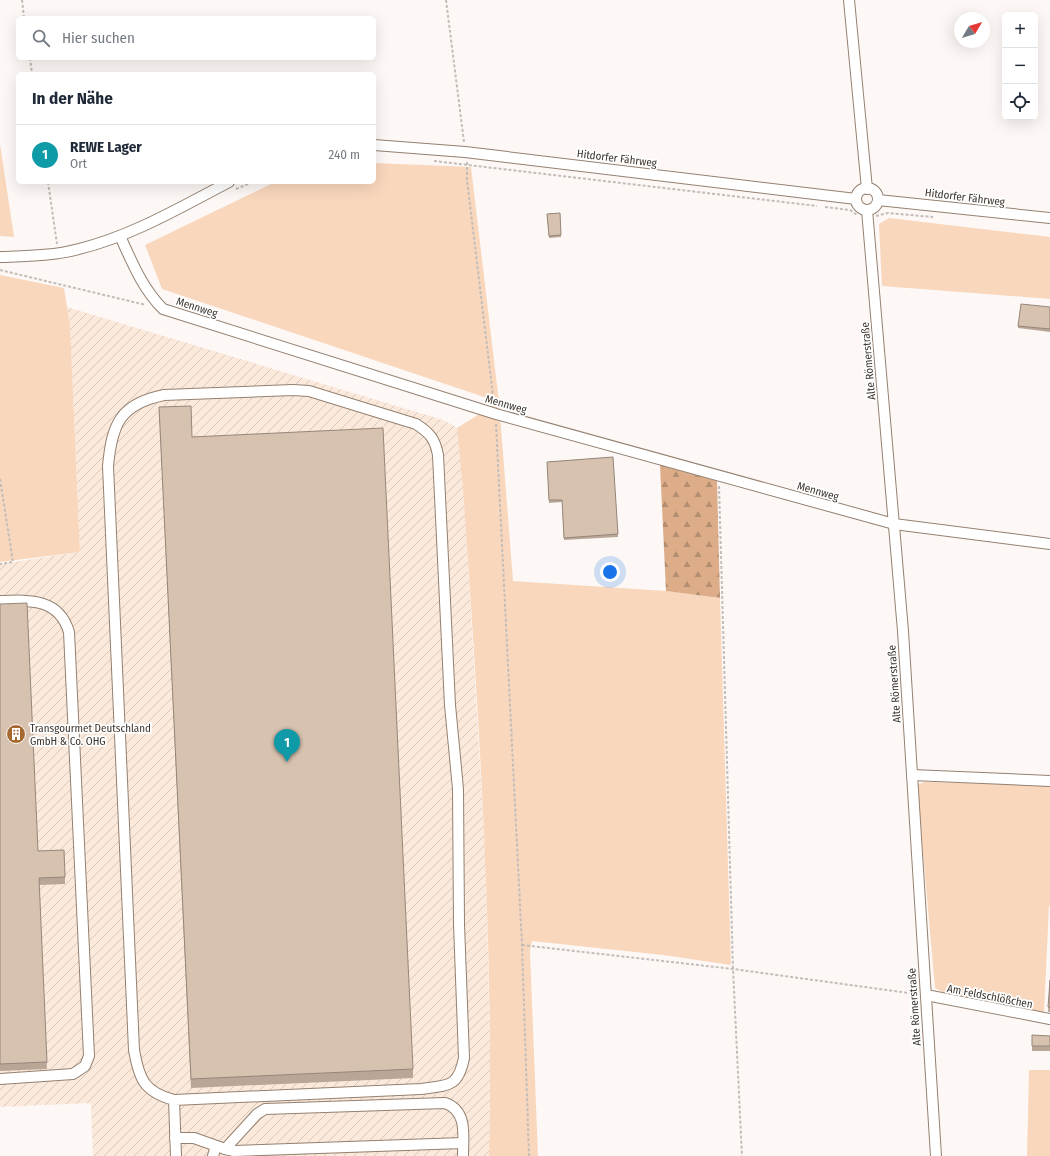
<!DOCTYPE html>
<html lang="de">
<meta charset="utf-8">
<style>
:root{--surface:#fff;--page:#f2f2f3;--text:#1f2937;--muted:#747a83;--line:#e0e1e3;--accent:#d93025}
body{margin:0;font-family:"Fira Sans Condensed",sans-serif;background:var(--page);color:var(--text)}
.controls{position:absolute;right:12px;top:12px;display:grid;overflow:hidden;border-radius:6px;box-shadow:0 4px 16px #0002}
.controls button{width:36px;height:36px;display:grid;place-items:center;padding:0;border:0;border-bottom:1px solid var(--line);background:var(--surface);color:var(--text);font:20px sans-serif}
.compass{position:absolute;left:954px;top:12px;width:36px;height:36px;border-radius:50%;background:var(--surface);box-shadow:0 4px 16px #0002;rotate:52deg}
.you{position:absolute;left:610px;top:572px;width:14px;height:14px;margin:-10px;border:3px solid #fff;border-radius:50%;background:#1a73e8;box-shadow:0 0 0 6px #1a73e833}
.badge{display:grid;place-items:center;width:26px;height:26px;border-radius:50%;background:var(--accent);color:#fff;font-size:13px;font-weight:700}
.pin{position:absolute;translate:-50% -33px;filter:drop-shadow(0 1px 2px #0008)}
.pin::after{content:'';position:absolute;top:21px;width:14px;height:12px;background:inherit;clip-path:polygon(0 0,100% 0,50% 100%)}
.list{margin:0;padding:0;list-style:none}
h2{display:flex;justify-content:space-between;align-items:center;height:52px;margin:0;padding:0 16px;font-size:17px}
h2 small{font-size:13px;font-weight:400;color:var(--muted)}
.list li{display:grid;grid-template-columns:26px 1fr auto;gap:12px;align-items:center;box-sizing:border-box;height:60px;padding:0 16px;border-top:1px solid var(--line)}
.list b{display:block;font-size:15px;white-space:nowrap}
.list p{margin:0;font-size:13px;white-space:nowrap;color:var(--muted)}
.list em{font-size:13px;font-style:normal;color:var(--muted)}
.icon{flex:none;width:22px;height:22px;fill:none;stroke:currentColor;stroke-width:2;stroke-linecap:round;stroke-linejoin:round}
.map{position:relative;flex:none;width:1050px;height:1156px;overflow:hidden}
.search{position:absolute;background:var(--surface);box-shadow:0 4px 16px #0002;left:16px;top:16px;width:360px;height:44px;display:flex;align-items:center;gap:10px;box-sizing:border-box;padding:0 14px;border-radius:6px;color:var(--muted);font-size:15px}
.panel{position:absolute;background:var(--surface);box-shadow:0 4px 16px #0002;left:16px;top:72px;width:360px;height:112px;border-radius:6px}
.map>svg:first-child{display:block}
.industrial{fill:url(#industrial-furrows)}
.grass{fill:#f9d7bd}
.forest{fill:url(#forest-firs)}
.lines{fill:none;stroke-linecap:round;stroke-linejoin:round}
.minor-casing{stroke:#948070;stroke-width:12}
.path{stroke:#c3bdb9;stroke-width:2;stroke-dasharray:3 2;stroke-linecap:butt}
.minor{stroke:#fff;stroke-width:10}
.wall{fill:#b9a696}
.building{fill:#d7c1af;stroke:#96877a}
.labels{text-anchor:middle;stroke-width:3.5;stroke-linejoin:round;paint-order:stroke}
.street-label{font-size:11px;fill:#3d342d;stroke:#fff}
.poi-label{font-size:11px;fill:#3d342d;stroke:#fff;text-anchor:start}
</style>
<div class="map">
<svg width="1050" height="1156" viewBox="0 0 1050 1156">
<defs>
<pattern id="industrial-furrows" width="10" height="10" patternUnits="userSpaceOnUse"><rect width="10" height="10" fill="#fbe9db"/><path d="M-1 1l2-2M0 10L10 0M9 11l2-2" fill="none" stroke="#d8c8bc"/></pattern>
<pattern id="forest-firs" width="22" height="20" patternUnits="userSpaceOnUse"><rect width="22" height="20" fill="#dcad88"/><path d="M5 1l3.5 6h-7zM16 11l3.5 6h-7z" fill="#b48e70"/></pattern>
</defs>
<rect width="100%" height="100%" fill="#fdf8f5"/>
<!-- industrial -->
<path class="industrial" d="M67 307 440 419 453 425 460 431 486 866 490 1056 489 1156H93L91 1103 0 1107V564L80 552 70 325Z"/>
<!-- grass -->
<g class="grass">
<path d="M0 144 14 237 0 236Z"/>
<path d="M374 163 471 167 499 402 513 581 666 591 720 598 731 965 663 955 532 941 530 951 538 1156H489C494 933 478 710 463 488L457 428 499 402 162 289 145 245 275 182H374Z"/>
<path d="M889 218 1050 237V299L882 286 879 224Z"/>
<path d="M0 275 64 288 70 325 80 552 0 562Z"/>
<path d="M924 782 1050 785V905L1049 906 1044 1013 946 994 935 988 917 785Z"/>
<path d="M1029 1070H1050V1156H1027Z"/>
</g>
<!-- forest -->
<path class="forest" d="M660 465 717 481 720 598 666 591Z"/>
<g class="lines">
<defs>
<g id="minor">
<path d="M849 0 867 189"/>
<path d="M374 145 465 152 856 199"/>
<circle cx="867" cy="199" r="11"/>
<path d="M878 200 1050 218"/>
<path d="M867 210 903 631 936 1156"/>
<path d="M120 236C132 262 142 288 163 309L496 414 894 524 1050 544"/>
<path d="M0 257C26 256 53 256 79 249 132 236 181 207 229 182"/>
<path d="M0 601C29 600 59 598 69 632L89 1056 85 1066 73 1074 0 1079"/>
<path d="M912 775 1050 781"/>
<path d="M926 995 1050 1019"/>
<path d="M174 1100 421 1089C448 1085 458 1088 464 1058L459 924 458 789 450 705 438 455C435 439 430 433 416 424L309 391 293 390 164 395C120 404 112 424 108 466L134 1050C139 1079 144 1092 174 1100L176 1156"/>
<path d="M175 1138H194L225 1149 257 1114 265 1109 445 1103C468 1111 463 1136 463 1156"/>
<path d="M225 1149 234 1151 463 1143"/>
<path d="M213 1156 216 1146"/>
</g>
</defs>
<!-- minor casing -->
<use href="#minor" class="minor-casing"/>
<!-- path -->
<g class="path">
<path d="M22 0 24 18"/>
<path d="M446 0 464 142"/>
<path d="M30 58 32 74"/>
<path d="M434 161 817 206"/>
<path d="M467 162V180L494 404"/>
<path d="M48 182 57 244"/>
<path d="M236 189 253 182"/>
<path d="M825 207 850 210 857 215"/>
<path d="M876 216 888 213 933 217"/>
<path d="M0 270 146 305"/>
<path d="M496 424 522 945 529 1156"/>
<path d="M0 479 13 562 0 564"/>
<path d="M719 486 733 969 742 1156"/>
<path d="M522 945 733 969 916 994"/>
</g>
<!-- minor -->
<use href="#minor" class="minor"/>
</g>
<!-- wall -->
<g class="wall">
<path d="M560 213 561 237 549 238 547 214Z"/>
<path d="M1050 307V332L1018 328V326Z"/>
<path d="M159 407 192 437 413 1069V1078L191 1088Z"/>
<path d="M613 457 618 537 564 540 562 502 549 503 547 462Z"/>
<path d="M0 604 38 851 65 877V884L39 885 47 1069 0 1071Z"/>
<path d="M1050 980V1012H1048Z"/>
<path d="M1032 1035 1050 1036V1051H1032Z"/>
</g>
<!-- building -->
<g class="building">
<path d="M560 213 561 235 549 236 547 214Z"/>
<path d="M1021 304 1050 307V329L1018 326Z"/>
<path d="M191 406 192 437 383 428 413 1069 191 1079 159 407Z"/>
<path d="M613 457 618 534 564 538 562 500H549L547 462Z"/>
<path d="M27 603 38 851 64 850 65 877 39 878 47 1062 0 1064V604Z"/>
<path d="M1050 980V1008L1048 1007Z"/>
<path d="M1032 1035 1050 1036V1046H1032Z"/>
</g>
<!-- icons -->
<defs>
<symbol id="building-disc" viewBox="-11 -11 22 22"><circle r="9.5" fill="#a86930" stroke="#fff"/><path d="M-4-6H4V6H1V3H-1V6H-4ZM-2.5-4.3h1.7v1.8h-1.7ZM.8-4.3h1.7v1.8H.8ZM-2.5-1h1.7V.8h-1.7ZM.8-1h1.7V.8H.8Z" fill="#fff"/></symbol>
</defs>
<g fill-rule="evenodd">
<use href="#building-disc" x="5" y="723" width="22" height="22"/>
</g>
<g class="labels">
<!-- street labels -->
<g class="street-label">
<text transform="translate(617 158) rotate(7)" y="4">Hitdorfer Fährweg</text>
<text transform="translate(965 197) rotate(7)" y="4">Hitdorfer Fährweg</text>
<text transform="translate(197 307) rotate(18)" y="4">Mennweg</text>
<text transform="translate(868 361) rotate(-95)" y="4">Alte Römerstraße</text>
<text transform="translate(506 404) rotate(16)" y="4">Mennweg</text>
<text transform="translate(818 491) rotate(16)" y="4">Mennweg</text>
<text transform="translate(894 684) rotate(-94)" y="4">Alte Römerstraße</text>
<text transform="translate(990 996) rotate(11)" y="4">Am Feldschlößchen</text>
<text transform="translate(914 1007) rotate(-94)" y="4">Alte Römerstraße</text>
</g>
<!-- poi labels -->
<g class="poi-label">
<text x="30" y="732">Transgourmet Deutschland<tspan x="30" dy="13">GmbH &amp; Co. OHG</tspan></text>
</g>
</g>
</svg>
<div class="controls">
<button>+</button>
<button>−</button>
<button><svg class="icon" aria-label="locate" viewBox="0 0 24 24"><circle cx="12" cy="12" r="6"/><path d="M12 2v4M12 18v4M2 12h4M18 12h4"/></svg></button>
</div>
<svg class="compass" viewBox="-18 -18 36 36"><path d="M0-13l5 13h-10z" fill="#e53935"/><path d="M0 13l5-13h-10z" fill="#747a83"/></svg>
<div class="you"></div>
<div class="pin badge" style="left:287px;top:762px;background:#0f9aa8">1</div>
<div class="search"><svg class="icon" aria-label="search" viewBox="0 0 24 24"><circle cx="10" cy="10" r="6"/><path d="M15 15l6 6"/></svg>Hier suchen</div>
<section class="panel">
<h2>In der Nähe<small></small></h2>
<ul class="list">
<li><span class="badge" style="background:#0f9aa8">1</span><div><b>REWE Lager</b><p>Ort</p></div><em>240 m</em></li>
</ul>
</section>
</div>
